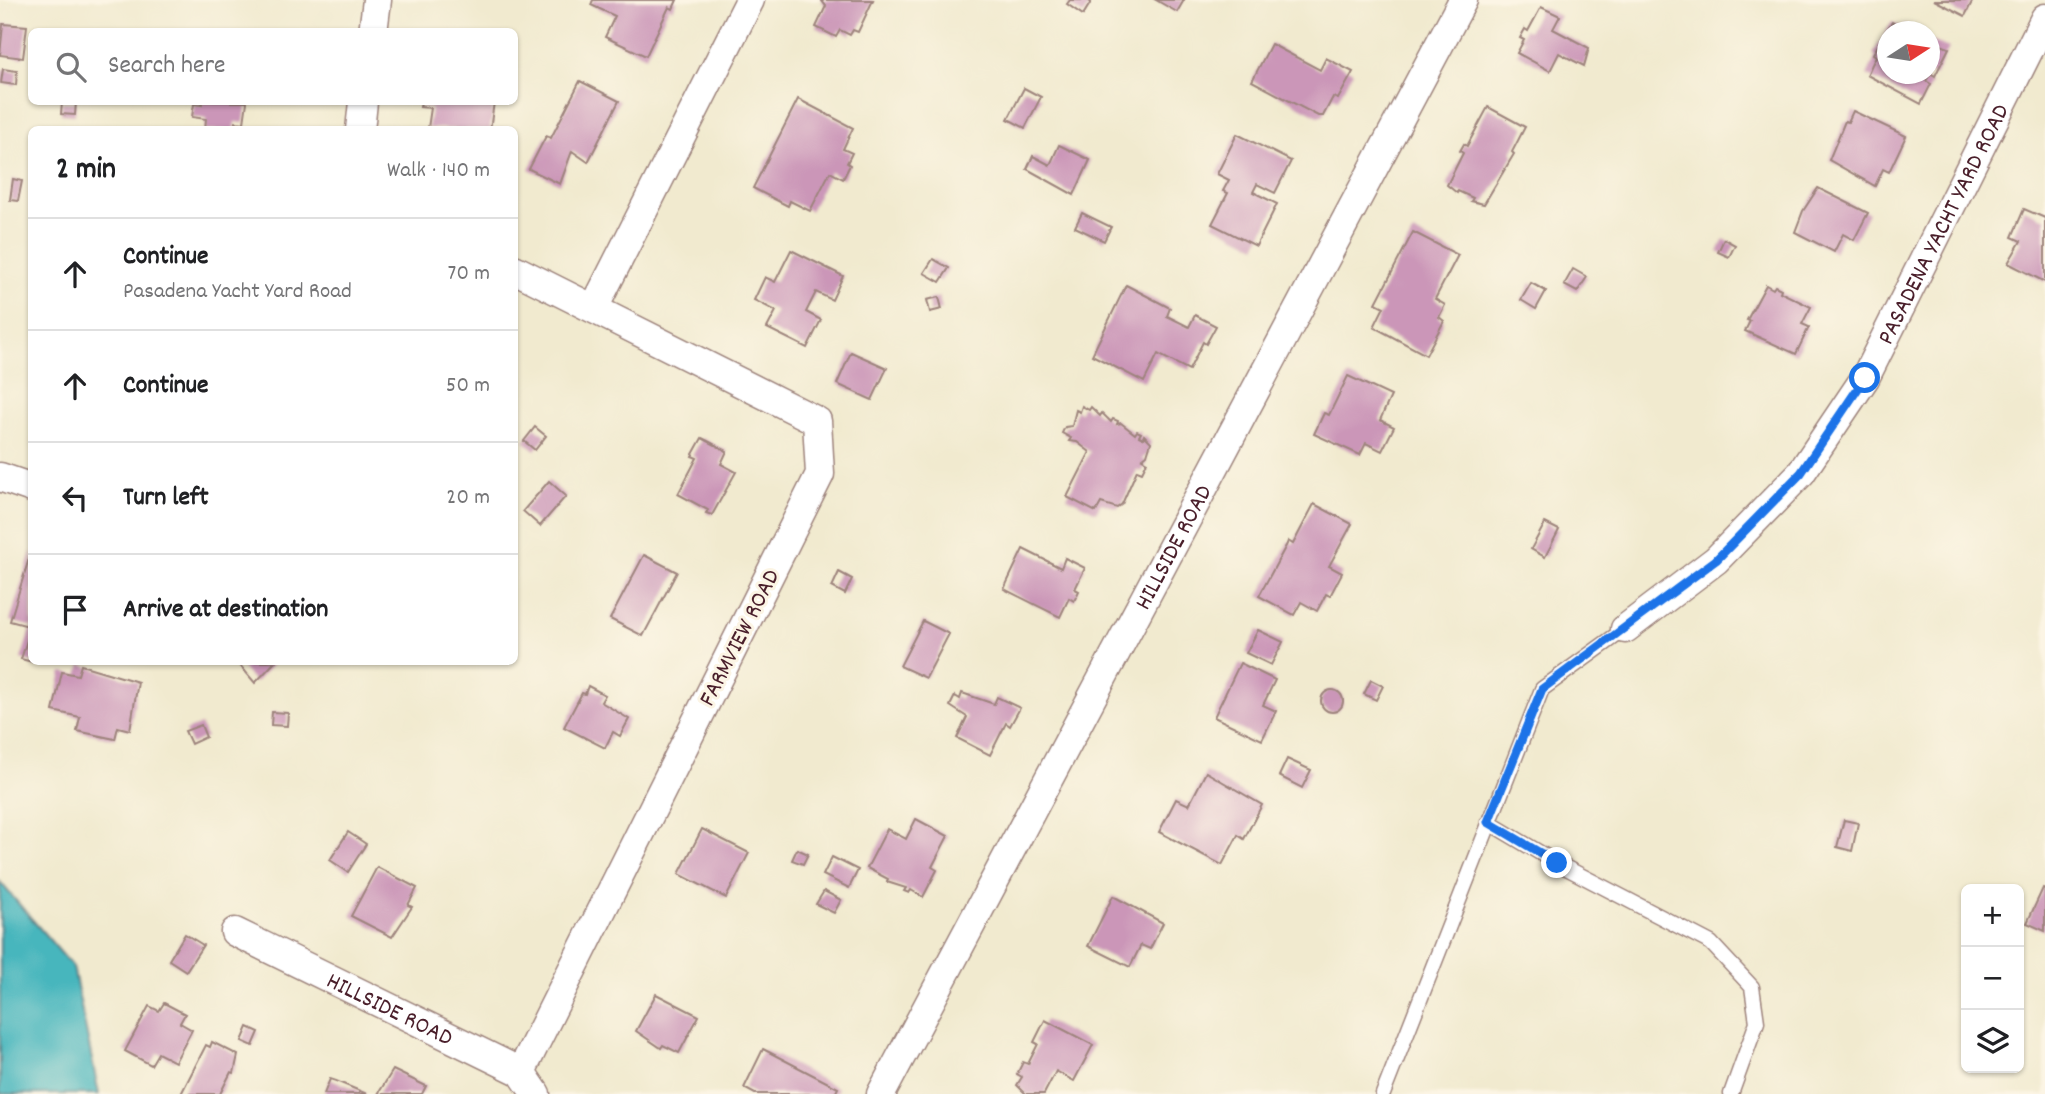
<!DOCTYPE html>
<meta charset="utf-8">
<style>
:root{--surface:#fff;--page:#f2f2f2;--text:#202124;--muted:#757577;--line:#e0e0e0}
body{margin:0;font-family:Dekko,sans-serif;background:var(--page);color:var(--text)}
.controls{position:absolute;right:21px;bottom:21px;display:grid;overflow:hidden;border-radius:10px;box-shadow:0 2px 5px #0004}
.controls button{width:63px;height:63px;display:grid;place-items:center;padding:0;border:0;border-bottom:2px solid var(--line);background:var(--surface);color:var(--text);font:35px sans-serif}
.compass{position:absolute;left:1877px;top:21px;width:63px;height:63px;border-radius:50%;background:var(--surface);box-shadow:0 2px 5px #0004;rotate:78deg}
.stop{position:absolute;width:21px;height:21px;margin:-16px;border:5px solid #1a73e8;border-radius:50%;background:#fff}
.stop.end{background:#1a73e8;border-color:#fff;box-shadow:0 2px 7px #0008}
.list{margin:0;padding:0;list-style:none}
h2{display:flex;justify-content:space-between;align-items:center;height:91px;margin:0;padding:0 28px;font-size:30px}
h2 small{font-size:23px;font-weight:400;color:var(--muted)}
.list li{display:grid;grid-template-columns:46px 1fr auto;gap:21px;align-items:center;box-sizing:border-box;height:112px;padding:0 28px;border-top:2px solid var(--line)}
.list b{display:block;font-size:26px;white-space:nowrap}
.list p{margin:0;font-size:23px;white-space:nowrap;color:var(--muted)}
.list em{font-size:23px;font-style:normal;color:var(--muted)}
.icon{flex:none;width:38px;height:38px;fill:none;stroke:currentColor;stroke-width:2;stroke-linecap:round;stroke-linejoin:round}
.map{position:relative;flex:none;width:2045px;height:1094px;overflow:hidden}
.search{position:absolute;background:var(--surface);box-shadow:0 2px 5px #0004;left:28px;top:28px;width:490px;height:77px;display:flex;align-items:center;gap:18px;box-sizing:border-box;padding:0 24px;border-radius:10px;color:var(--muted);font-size:26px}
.panel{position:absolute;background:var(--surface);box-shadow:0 2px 5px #0004;left:28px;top:126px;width:490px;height:539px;border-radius:10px}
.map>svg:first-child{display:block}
.water{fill:#47b6bd;stroke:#486a74;stroke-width:2}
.building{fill:#cb96b8}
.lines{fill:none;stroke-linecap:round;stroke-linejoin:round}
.lane-casing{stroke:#9e847d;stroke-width:17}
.street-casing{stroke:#9e847d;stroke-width:31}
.lane{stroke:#fff;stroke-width:14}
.street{stroke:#fff;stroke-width:28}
.route{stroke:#1a73e8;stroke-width:9}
.labels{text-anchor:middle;stroke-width:6;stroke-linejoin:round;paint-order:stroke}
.street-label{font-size:24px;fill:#4a1f2b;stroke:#fcf5e5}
</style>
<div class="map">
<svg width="2045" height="1094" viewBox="0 0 2045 1094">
<rect width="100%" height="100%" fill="#fcf5e5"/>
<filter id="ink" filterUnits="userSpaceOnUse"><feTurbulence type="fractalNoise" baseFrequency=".0143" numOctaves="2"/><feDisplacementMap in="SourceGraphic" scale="14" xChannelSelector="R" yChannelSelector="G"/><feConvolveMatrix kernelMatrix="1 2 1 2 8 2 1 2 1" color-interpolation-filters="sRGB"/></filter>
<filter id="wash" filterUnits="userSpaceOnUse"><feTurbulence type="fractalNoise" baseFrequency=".00686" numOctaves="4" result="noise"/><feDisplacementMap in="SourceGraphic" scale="28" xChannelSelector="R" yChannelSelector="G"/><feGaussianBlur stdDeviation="1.57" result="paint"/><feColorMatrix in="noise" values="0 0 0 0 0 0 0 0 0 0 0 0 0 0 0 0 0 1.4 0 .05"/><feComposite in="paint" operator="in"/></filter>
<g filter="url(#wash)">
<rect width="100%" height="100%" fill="#f1eacf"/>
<!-- water -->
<path class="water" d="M0 882 73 967 99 1094H0Z"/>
<g id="blocks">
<!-- building -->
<g class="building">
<path d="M593 0H677L673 9 669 7 646 56 605 37 615 16 591 5Z"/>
<path d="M821 0H873L858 32 853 30 850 35 840 30 836 37 816 27 826 6Z"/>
<path d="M1070 0H1088L1091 2 1083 15 1067 4Z"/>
<path d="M1156 0H1184L1177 12Z"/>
<path d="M1934 0H1973L1965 16Z"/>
<path d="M1541 7 1560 16 1553 29 1589 48 1584 66 1559 53 1550 71 1517 53 1524 40 1520 38 1525 29 1528 31Z"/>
<path d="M1892 22 1902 28 1904 24 1911 27 1909 32H1888V74H1930L1926 81 1931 84 1921 104 1867 75 1876 56 1873 54Z"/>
<path d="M3 24 27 26 23 58 0 55Z"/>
<path d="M1930 41 1949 48 1935 76 1930 73Z"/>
<path d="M1271 44 1320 70 1326 58 1353 72 1338 99 1333 97 1323 116H1318L1252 81Z"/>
<path d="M3 69 17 71 16 85 1 83Z"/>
<path d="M580 81 619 101 588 162 572 151 560 184 529 169 546 136 551 138Z"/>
<path d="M1024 88 1041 97 1025 128 1008 119Z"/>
<path d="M798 99 853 128 843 149 852 153 847 163 850 165 843 179 830 172 810 211 790 201 788 206 753 188Z"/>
<path d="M62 102H76L75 115 61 114Z"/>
<path d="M202 102H247L244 123 235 122 234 130H205L206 119 192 117 194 104 202 105Z"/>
<path d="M421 102H494L490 130 428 128 431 108 420 107Z"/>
<path d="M1488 107 1525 127 1512 152 1514 154 1484 204 1471 201 1473 198 1458 191 1457 193 1447 185 1463 153 1460 151 1464 144 1467 146Z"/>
<path d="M1853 111 1906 136 1889 172 1883 169 1875 186 1829 160 1845 121 1848 122Z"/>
<path d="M1237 134 1291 161 1275 193 1257 184 1253 192 1277 204 1256 246 1212 224 1228 193 1223 191 1229 180 1217 174Z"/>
<path d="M1059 145 1090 160 1074 195 1027 169 1033 156 1050 165Z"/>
<path d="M13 179 22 181 18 201 10 200Z"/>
<path d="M1818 188 1868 213 1854 240 1843 234 1834 252 1795 232 1803 211Z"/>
<path d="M2024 209 2045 218V282L2008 263 2021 241 2012 237Z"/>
<path d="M1082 213 1111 227 1104 241 1075 227Z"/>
<path d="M1413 232 1458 255 1435 299 1445 305 1439 317 1444 321 1426 355 1374 327 1384 307 1376 303Z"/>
<path d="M1724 239 1735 245 1729 257 1718 252Z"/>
<path d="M791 250 843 276 832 300 816 292 806 312 821 320 807 348 767 328 776 311 754 300 765 277 775 282Z"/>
<path d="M933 259 949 268 940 282 924 273Z"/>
<path d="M1573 269 1587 277 1577 292 1564 285Z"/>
<path d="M1531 283 1546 291 1536 309 1521 300Z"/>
<path d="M1126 285 1170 308 1167 316 1189 327 1195 315 1216 326 1206 344 1203 342 1189 370 1158 354 1144 382 1092 355Z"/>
<path d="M1766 285 1773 289 1775 286 1781 289 1780 292 1811 307 1802 324 1809 327 1796 354 1745 331 1750 321 1747 320Z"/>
<path d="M939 297 942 309 930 312 927 300Z"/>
<path d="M851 352 887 368 872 400 837 384Z"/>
<path d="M1348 376 1391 396 1380 420 1394 427 1382 451 1366 443 1360 455 1314 434 1324 413 1329 415Z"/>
<path d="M1082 406 1089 410 1091 407 1100 416 1102 413 1111 422 1113 419 1118 421 1117 424 1121 423 1135 434 1137 431 1141 433 1139 436 1143 438 1144 435 1151 442 1147 455 1142 459 1147 462 1142 472 1137 470 1122 504 1117 508 1101 503 1096 512 1067 497 1090 452 1077 442 1069 441 1071 438 1062 433 1065 427 1072 426 1076 410 1080 412Z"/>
<path d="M535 427 546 436 535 450 524 441Z"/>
<path d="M702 438 727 451 721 464 736 472 712 515 706 513 708 510 678 494 697 458 692 456Z"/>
<path d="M549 481 566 496 540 526 523 511Z"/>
<path d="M1314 504 1352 524 1329 566 1342 573 1330 596 1326 594 1317 611 1301 602 1294 615 1259 596 1287 544 1288 541 1293 544Z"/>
<path d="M1545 523 1559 530 1545 557 1531 549Z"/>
<path d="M1023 549 1061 568 1065 558 1085 568 1075 589 1079 591 1074 601 1069 598 1060 617 1004 589Z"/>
<path d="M31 552H32V627L10 621Z"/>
<path d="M644 555 677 572 643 636 610 619Z"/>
<path d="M839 572 852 579 845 594 832 587Z"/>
<path d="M923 621 949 634 926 678 900 666Z"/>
<path d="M31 628H32V662L21 659Z"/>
<path d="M1258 630 1283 642 1271 665 1246 653Z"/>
<path d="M275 662 255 683 238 663 240 662Z"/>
<path d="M1240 663 1275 680 1263 705 1276 711 1262 740 1214 717Z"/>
<path d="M81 665 138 682 130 730 118 727 115 739 77 731 80 717 53 711 62 672 78 675Z"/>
<path d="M1371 680 1383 686 1376 700 1364 694Z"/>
<path d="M588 686 605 695 601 702 629 719 620 736 613 732 605 748 564 727 582 693 585 694Z"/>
<circle cx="1332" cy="701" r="11"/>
<path d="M962 693 994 704 997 697 1020 708 1010 726 1006 723 990 755 957 738 967 717 950 706 955 696 960 699Z"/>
<path d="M272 712 288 713 287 726 271 725Z"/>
<path d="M201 725 206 737 191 744 185 731Z"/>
<path d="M1287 759 1311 770 1302 788 1279 776Z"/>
<path d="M1206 772 1262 805 1244 839 1238 835 1222 865 1159 832 1176 799 1189 805Z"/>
<path d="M916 819 948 836 932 867 937 870 923 897 911 890 909 893 904 891 906 888 887 882 888 879 867 868 887 829 906 839Z"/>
<path d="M1844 820 1858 823 1852 851 1837 847Z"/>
<path d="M702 829 749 853 726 898 679 874Z"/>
<path d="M348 832 366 844 348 872 330 860Z"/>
<path d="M797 849 808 854 803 864 792 860Z"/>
<path d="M832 857 858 870 849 888 823 875Z"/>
<path d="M377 867 417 888 408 905 412 907 392 937 351 916Z"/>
<path d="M2043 888 2045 889V931L2027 923Z"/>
<path d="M824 891 841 900 834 913 816 904Z"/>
<path d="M1113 896 1163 923 1150 949 1141 945 1130 967 1088 946Z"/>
<path d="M185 934 203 945 186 971 169 960Z"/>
<path d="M656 994 699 1016 679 1053 663 1045 661 1048 636 1031Z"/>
<path d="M164 1003 185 1014 180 1023 192 1030 175 1062 158 1053 151 1065 125 1051 149 1006 159 1011Z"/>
<path d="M1045 1020 1093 1045 1074 1081 1056 1071 1044 1094H1026L1017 1085 1022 1077 1017 1074 1023 1062 1028 1064 1038 1044 1034 1042Z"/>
<path d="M248 1027 259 1032 253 1046 242 1041Z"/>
<path d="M212 1042 238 1055 234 1073 231 1072 220 1094H181L206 1045 210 1047Z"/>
<path d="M763 1049 838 1088 835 1094H755L744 1088Z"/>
<path d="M393 1070 426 1086 422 1094H378Z"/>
<path d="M330 1079 336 1081 367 1094H324Z"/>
</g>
</g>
</g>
<g filter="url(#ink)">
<use href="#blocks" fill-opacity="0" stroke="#9e847d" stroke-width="2"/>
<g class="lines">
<defs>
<g id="lane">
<path d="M1488 822 1557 863 1711 943 1752 987 1757 1022 1731 1094"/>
<path d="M1383 1094 1542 689 1625 629"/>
</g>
<g id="street">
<path d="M373 32 377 0"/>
<path d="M360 130 363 102"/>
<path d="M514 269 817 421 820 474 521 1072"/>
<path d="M594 308 750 0"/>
<path d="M0 477 32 488"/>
<path id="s1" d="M1625 629 1716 560 1801 473 1865 378 2045 18"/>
<path id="s2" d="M235 932 521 1072 536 1094"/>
<path id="s3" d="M881 1094 1463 0"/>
</g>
</defs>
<!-- lane casing -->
<use href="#lane" class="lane-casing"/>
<!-- street casing -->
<use href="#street" class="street-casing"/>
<!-- lane -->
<use href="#lane" class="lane"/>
<!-- street -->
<use href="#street" class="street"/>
</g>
</g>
<g class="lines" filter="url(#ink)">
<!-- route -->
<path class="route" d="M1557 863 1488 822 1542 689 1716 560 1801 473 1865 378"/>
</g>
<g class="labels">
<!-- street labels -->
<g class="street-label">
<text dy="8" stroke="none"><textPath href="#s1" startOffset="523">PASADENA YACHT YARD ROAD</textPath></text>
<text dy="8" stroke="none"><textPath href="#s3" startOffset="620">HILLSIDE ROAD</textPath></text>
<text transform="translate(738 637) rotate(-63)" y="8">FARMVIEW ROAD</text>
<text dy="8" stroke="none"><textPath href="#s2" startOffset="173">HILLSIDE ROAD</textPath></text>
</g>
</g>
</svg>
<div class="controls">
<button>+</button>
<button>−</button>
<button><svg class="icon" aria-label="layers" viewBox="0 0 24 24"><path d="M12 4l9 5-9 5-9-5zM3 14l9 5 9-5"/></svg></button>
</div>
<svg class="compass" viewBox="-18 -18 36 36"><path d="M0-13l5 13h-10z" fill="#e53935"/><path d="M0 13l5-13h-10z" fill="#757577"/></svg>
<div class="stop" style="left:1865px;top:378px"></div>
<div class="stop end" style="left:1557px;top:863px"></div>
<div class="search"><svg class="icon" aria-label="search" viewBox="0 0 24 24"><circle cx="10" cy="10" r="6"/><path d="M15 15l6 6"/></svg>Search here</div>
<section class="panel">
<h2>2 min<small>Walk · 140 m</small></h2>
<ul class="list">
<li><svg class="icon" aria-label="ahead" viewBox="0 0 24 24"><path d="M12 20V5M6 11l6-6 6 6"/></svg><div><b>Continue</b><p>Pasadena Yacht Yard Road</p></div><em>70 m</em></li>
<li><svg class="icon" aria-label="ahead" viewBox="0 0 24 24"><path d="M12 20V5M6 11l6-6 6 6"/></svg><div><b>Continue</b></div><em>50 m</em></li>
<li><svg class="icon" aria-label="left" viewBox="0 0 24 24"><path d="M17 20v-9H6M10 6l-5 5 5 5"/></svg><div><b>Turn left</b></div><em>20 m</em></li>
<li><svg class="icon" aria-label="arrive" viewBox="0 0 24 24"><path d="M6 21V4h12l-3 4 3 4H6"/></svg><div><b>Arrive at destination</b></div></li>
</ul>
</section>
</div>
